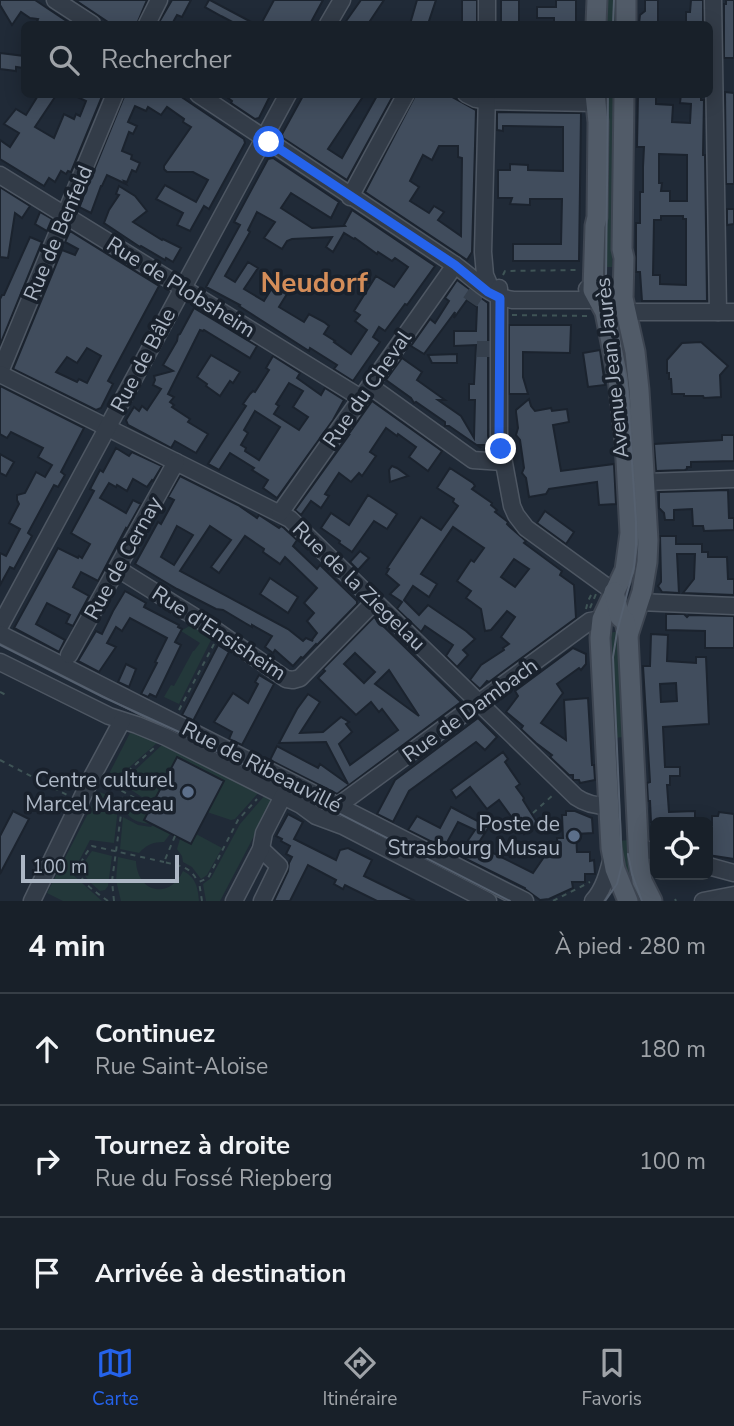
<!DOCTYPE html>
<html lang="fr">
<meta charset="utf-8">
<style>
:root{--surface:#182029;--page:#212831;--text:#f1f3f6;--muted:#9fa3a8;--line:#363e46;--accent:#2563eb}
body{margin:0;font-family:"Nunito Sans",sans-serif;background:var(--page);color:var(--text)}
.controls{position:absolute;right:21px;bottom:21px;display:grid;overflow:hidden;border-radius:10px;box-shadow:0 4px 18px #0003}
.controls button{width:63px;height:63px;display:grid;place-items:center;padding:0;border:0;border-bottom:2px solid var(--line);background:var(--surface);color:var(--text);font:35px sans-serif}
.scale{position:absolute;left:21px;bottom:18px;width:158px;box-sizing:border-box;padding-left:7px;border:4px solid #adb7c5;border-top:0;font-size:19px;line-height:24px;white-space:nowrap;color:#adb7c5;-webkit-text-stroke:5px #19212c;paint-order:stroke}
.stop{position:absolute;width:21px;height:21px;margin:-16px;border:5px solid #2563eb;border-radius:50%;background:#fff}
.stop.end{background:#2563eb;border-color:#fff;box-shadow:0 2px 7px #0008}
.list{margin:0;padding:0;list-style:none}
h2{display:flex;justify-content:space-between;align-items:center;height:91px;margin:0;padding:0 28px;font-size:30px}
h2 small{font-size:23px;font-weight:400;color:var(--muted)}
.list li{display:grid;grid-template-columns:46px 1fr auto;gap:21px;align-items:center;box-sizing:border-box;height:112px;padding:0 28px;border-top:2px solid var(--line)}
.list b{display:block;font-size:26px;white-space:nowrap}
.list p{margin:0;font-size:23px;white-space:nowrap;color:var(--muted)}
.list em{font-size:23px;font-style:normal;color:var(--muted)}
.icon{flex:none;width:38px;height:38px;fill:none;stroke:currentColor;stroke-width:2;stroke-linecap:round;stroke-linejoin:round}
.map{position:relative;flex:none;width:734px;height:901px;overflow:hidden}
.search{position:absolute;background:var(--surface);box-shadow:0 4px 18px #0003;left:21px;right:21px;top:21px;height:77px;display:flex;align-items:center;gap:18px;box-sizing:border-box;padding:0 24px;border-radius:10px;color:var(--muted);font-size:26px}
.sheet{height:427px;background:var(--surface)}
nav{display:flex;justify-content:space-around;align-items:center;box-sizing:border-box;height:98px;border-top:2px solid var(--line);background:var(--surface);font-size:19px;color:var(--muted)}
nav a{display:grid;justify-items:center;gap:4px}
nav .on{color:var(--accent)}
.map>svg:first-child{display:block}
.green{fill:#23383a}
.building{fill:#414d5d;stroke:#1b232e;stroke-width:2;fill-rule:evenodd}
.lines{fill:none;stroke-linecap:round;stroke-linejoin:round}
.minor-tunnel{stroke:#353f4c;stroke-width:16;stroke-dasharray:16 8;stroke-linecap:butt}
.minor-casing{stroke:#4e5763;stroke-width:19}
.major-casing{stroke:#3d4551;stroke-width:23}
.path{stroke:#3f5456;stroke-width:2;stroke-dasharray:5 5;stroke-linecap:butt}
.minor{stroke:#333c48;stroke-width:16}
.major{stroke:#515b68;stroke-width:19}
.tram{stroke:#55606f;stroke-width:2}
.route{stroke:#2563eb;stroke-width:9}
.service-dot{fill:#5c6f8a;stroke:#19212c;stroke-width:2.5}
.labels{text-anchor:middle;stroke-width:7;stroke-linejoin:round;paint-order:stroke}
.street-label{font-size:21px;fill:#adb7c5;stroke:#19212c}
.poi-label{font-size:21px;fill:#adb7c5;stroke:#19212c;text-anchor:end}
.district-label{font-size:28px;font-weight:bold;fill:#d48d59;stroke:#19212c}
</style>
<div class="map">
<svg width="734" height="901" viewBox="0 0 734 901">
<rect width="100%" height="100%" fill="#202a37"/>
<!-- green -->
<g class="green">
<rect x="607" y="0" width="9" height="24"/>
<path d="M601 95H615L612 267H599Z"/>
<path d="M191 625 212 638 179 704 164 697 171 685 174 686 193 651H194L200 643 181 631Z"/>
<path d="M614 632H619L623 737 615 738 608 633Z"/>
<path d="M130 733 142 735 158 742 116 779 109 774Z"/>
<path d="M165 742 260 791 235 819 231 820 207 812 223 781 177 757 152 804 127 787 129 776Z"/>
<path d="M99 792 119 799 114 843 90 840 72 874 102 901H63L47 893Z"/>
<path d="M266 794 274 798 220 901H206L203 884 211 878 240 824Z"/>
<path d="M125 802 149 810 144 820 150 824C136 822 125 819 125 802Z"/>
<path d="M123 817 138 825 151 827 153 825 170 834 164 842C153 842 146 845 139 853L120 849Z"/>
<path d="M196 834 222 848 207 875 201 879 192 867 183 862 182 856 177 849 180 839 190 844Z"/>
<path d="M632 840 635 884 628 887 615 841Z"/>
<path d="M92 851 112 856 108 886 105 890 100 891C83 876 77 871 92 851Z"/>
<path d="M118 857 136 861C137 893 170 900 183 871 196 877 198 888 199 901H121L116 880Z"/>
</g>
<!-- building -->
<g class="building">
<path d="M0 0H35L71 24H43L37 21 38 19 30 18 21 12 12 25 0 5Z"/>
<path d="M75 0H147L137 24H111Z"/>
<path d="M172 0H191L182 17 177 15 172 24H158Z"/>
<path d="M209 0H210L255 24H236L221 16 205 7Z"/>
<path d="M274 0H323L310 24H261Z"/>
<path d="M361 0H384L368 24H344Z"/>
<path d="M417 0H436L428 24H410Z"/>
<rect x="462" y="0" width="15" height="24"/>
<rect x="501" y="0" width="18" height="24"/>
<path d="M556 0H576V24H554V18H537V7H556Z"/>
<path d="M645 0H658V24H639L640 15 645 11Z"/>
<path d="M691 0H703V24H686V12H690Z"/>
<path d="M726 0H734V58H724V4H726Z"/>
<path d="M0 53 24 56V68L16 67V71L0 69Z"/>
<path d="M725 92 734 93V184H726Z"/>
<path d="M39 94H57L35 127 54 138 64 114 74 119 76 114 80 116 86 101 71 94H103L71 172 68 171 66 174 61 171 55 182 49 178 44 186 0 159V140L10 147 19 133 4 124 16 109 26 115Z"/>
<path d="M125 94H177L244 139 245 143 209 209 204 206 190 231 177 225 183 213 156 199 165 185 196 202 208 180 193 172H167L164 169V166L191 127 183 122 184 119 167 107 161 115 148 107 146 111 135 106 128 122 137 126 133 134 129 132 122 151 132 155 131 159 140 163 136 172 132 170 127 182 124 181 126 184 107 175 102 186H101L91 213 79 207Z"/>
<path d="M223 94H271L259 118 255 119 231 103 232 101Z"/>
<path d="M304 94H355L362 98 328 149 342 158 378 94H394L347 180 283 138 282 134Z"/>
<path d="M416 94H447L476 110 472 252 467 260 365 192ZM439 146H458V157L462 158 461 236 438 220 444 212 434 206 429 213 410 201 419 187 410 181 423 155 432 160Z"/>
<path d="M638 94H656V104L673 105 672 122 690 123 691 104 680 103 681 94H701V100H704L703 155H705L707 301H642L640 272H636V223H640V192H643V167L644 147H637ZM659 154 687 155V201H670V191H661L662 183H659ZM661 216H683V219H686V285L660 284V275H653L654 220H661Z"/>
<path d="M497 112 581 113 579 261H513V244H561L562 199H530V205L510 204 512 198H498V170H510V164L528 165V170L563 171V127L503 126V131L497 130Z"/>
<path d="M273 158 339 202 331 218 291 193 281 208 312 228 345 226 344 225 352 210 435 266 407 305 405 304 385 331 379 327 373 337 380 342 353 381 334 369 337 365 310 348 309 351 239 306 240 305 206 287 240 225 234 222 268 159ZM257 212 275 222 264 238 282 249 287 241 292 239 332 237 326 247 333 252 344 233 354 239 355 238 377 254 378 252 392 261 395 258 408 267 394 287 376 276 354 311 360 315 355 321 367 330 351 354 334 342 335 341 324 334 329 326 324 322 309 314 304 322 279 307 290 289 277 280 264 301 244 289 258 268 248 262 235 282 225 276 250 232 248 230Z"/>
<path d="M119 186 135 196 147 211 133 222 162 240 163 239 181 248 173 262 166 258 165 260 141 246 140 247 104 223 109 210 119 195 116 194Z"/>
<path d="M0 187 30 206 22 218 15 213 8 258 0 257Z"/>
<path d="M727 209H734V224L727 225Z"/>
<path d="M40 212 52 219 47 231 35 224Z"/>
<path d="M70 231 159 286 108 381 113 384 101 408 96 410 13 369 62 250 75 255 78 249 65 242ZM87 348 101 356 87 383 79 379 77 382 56 372 67 357 77 363Z"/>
<path d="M30 237 42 242 0 345V299L2 295H4Z"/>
<path d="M457 280 488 303V436L490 445H479L481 448 449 426H445V422L416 402 414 403 411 398 386 380 402 358 422 372 417 380 445 400H438L461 416 474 438 475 400H469V384H474L476 345 454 346V331H476L477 307 467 300 454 318 455 312 424 354 411 346 430 319 435 323 449 301 445 298Z"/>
<path d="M194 308 257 346 250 358 204 330 203 331 200 330 168 394 174 397 170 402 174 405 172 407 190 419 188 422 208 434 196 453 175 441 171 448 128 425 126 420 134 407 139 411 142 406 147 410 161 389 153 385 155 380 154 376 173 371 163 365 177 341 178 335 180 334Z"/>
<path d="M509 325H571L570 353 523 352V377L528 394H509Z"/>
<path d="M701 342 728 366 720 375 721 397 704 398 703 396H684V394H672L671 379H669V373H667V360L682 343Z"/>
<path d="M600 350 605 385 588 387 583 353Z"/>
<path d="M457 354V363H432L428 355Z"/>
<path d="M211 355 240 372 233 383 230 381 220 396 206 386 207 384 197 377Z"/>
<path d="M273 356 300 373 297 378 321 395 325 388 344 400 333 420 277 498 263 488 268 480 252 470 254 468 230 453 219 470 208 464 246 406 243 404 250 394 253 391 255 392 269 370 266 368ZM289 383 303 391 293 407 308 417 299 430 274 414 279 406 276 404ZM255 411 280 427 259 460 245 451 246 448 241 445 248 433 244 430Z"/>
<path d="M0 386 84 428 61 472 65 475 58 487 54 485 28 533 32 536 14 569 10 567 0 585V553L6 556 20 529 9 523 19 504 17 500V495L25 493 36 472 45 477 52 465 38 457 43 448 11 432 7 438 0 434Z"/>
<path d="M529 399 531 406 535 411 551 408 552 411 567 409 569 422 553 425 561 471 614 464 616 504 599 505 597 482 549 489 546 494 529 497 526 478 522 473 524 468 520 440 516 435 518 428 516 412V410Z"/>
<path d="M372 401 442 451 428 471 409 457 416 447 398 434 397 436 386 428 370 452 376 456 362 476 359 473 351 482 339 473 325 494 329 496 321 508 311 501 301 515 295 510 349 435H348Z"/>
<path d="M722 435H734V461L691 462V467H687V469L685 470 656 471 654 444 722 440Z"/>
<path d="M116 448 129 456 132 452 162 466 153 481 152 480 147 487 133 479 127 491 117 485 116 487 109 483 100 498 126 513 133 500 141 504 127 529 126 528 98 581 81 572 73 587 89 596 73 626 66 623 70 615 47 603 36 624 65 640 59 652 14 628 58 548 78 558 79 556 82 558 90 544 71 533 94 491 90 489 100 470 103 472Z"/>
<path d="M0 454 14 462 6 476 0 473Z"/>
<path d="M392 466 397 468 408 476 390 482 389 470Z"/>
<path d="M450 468 473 483 475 486 472 489 492 503 491 505 497 510 495 512 508 522 507 524 510 527 526 541 524 543 562 571 560 575 574 585 576 618 489 682 487 681 480 689 470 680 481 665 504 650 503 648 509 644 501 637 515 617 507 611 491 630 485 631 481 609 466 598 471 591 457 581 471 560 474 562 484 548 453 527 421 574 437 584 429 597 413 586 404 600 419 615 428 605 466 631 475 639 463 650 468 655 457 667 446 656 453 645 425 626 421 632 397 609 402 602 390 594 399 585 386 574 389 569 387 568 421 517 441 530 458 506 453 502 454 499 437 488ZM514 559 529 569 515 587 501 577Z"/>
<path d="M180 476 238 505 257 518 259 515 279 528 281 526 284 528 297 540 293 546 317 569 320 565 357 601V604L317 645 316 644 303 658 301 657 293 666 275 650 273 653 265 647 272 636 252 625V627L245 623 223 610 216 609 177 589 135 564 158 522 161 524 174 500 168 497ZM177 526 193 535 174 565 161 557ZM210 526 231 540 211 567 219 573 245 536 264 549 263 552 280 564 285 557 317 588 304 603 314 613 307 621 317 633 312 640 313 641 306 638 303 641 288 629 180 571Z"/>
<path d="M728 490 729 518H734V530L704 531 703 526H693L692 509 674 510V520H665L664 513 659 508V492Z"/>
<path d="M368 495 397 514 387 529 374 521 352 552 339 543 340 541 321 528 331 513 349 525Z"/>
<path d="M545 511 574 532 566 544 537 523Z"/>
<path d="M660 536H676V544H702V552H708V557H727L728 579H734V595L683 593 694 579 695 554H677L679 593 662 592 658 586 661 582V578Z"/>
<path d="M360 551 369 558 358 570 350 562Z"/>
<path d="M270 578 298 597 288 613 260 594Z"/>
<path d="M125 591 146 603 144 607 179 625 178 627 182 629 175 642 181 645 156 697 150 694 148 697 141 694 157 663 155 662 167 638 130 618 122 631 116 627 107 643 116 647 99 672 78 661 96 631 102 634 113 611Z"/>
<path d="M666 614H684L687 617 689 615 734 616V648H705V631L666 630Z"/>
<path d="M374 617 461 702 337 794 270 760 277 746 318 768 320 764 348 784 326 742 279 743 297 709 308 694 320 702 300 733 323 732 341 717 349 722 346 724 352 732 339 744 350 765 398 730 382 709 379 712 371 702 356 715 318 678 325 671 323 669ZM355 653 375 672 364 683 344 664ZM389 670 419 716 375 684Z"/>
<path d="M651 634 668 635 667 661 696 663V657H706L709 724 663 727 665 767H680V776H670V785H667L669 812 695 811V822H651L650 801H648L647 783 650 782 643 666H650ZM676 683 677 701 661 702 660 684Z"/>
<path d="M218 645 229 652 193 721 182 715Z"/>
<path d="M573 648 586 654V664L581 670 579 668 557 684 563 693 541 723 566 740 564 700 588 698 592 765H594L595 780 580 783 579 780H573V775H569L550 757 552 755 536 743 521 729 523 726 506 712 518 696 515 691Z"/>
<path d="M126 664 136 669 129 687 118 682Z"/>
<path d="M259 675 274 684 242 745 229 739 232 732 214 722 233 693 248 703 258 684 255 682Z"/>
<path d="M478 718 497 737 485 750 476 742 409 791 393 822 377 814 395 780Z"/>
<path d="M503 752 508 759 505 762 520 784 516 787 524 798 523 800 538 824 524 834 499 800 487 809 470 787 456 798 451 790Z"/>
<path d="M177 757 224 781 191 844 144 820Z"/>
<path d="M451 807 489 827 477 845 533 873 544 857 558 856 557 838H563L562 815H566V811H575L592 818 593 833 576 834 577 852H590V861L594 860 595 874H585V882H572L573 888 549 899 540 900 525 889V888L458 855 475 830 458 822 444 848 408 830 417 816 440 828Z"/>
<path d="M13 811 29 819 0 874V836Z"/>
<path d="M719 812 734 814V859L708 855V825H712V816H718Z"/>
<path d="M288 814 303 822 294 839 336 860 340 850 348 848 372 860 364 876 415 901H377L345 885 343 889 334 884 336 880 308 865 290 901H274L288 871 289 863 292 857 286 854 290 846 281 841 282 839 276 836Z"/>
</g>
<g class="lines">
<!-- minor-tunnel -->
<g class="minor-tunnel">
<path d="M470 302 476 293"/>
<path d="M477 349H492"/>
</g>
<defs>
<g id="minor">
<path d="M55 0 92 24"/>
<path d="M713 0 718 312"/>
<path d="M147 24 159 0"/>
<path d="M328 24 342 0"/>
<path d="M487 24V0"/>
<path d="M198 94 455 265C475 279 488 296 513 300H599"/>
<path d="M466 94 476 99 487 101 595 103"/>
<path d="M487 94 483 252 485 275 488 282"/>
<path d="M0 175 361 398"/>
<path d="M350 197 406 94"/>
<path d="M499 288V436L512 506 516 515 526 528 614 592"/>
<path d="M587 289C605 290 615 299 626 312H734"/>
<path d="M0 372 115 94"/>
<path d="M0 374 290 519 576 797C586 804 597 806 608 806"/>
<path d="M370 386 473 460 503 462"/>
<path d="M646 482 734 479"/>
<path d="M280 513 455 265"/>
<path d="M118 569 211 627 286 679 293 680 300 678 375 601"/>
<path d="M639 602 734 606"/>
<path d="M0 626 288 94"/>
<path d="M0 634 525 901"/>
<path d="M69 655 176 462"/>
<path d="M0 662 109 716 137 725 166 737 301 805 316 816 343 826 488 901"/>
<path d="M339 805 590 621 602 619"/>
<path d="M638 847 655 852"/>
<path d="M261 849 279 866 262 901"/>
<path d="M708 866 734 873"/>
<path d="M32 901 93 775 122 721"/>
<path d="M234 901 261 849 264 833 283 796"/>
<path d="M593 901C604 889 608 873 612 857"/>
<path d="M703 901 734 895"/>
</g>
<g id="major">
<path d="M596 24 597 0"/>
<path d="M626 24V0"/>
<path d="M595 94 598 122 597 217 595 226 593 290 605 312 618 378 625 442 630 533 625 570 602 619 600 638 611 848 615 869 628 901"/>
<path d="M624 94 622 249 624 258 623 298 635 352 639 390 648 540 647 562 642 592 628 635"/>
<path d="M614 592 620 617 625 621 628 635 639 862 642 881 652 901"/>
</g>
</defs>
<!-- minor casing -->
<use href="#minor" class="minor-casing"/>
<!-- major casing -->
<use href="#major" class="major-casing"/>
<!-- path -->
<g class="path">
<path d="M503 275 505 271 578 270"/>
<path d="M512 315 590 316"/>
<path d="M590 608 596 594"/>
<path d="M586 609 588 601 593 591"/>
<path d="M0 692 8 696"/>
<path d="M179 710 214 644"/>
<path d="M0 760 67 795"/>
<path d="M104 781 151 807"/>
<path d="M118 789 126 773 154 748"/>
<path d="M533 813 553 795"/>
<path d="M175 836 164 862C180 866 190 866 198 882"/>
<path d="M675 899 676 901"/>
<path d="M108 901C83 883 68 874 92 846L164 862"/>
<path d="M114 901 112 881 124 792"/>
<path d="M202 901 199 882 208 878 238 820 257 799"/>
<path d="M553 901 590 882"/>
</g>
<!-- minor -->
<use href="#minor" class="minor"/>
<!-- major -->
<use href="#major" class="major"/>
<!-- tram -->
<g class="tram">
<path d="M613 24 614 0"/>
<path d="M0 645 103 697 190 737 510 901"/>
<path d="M628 854 632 874 642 901"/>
<path d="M605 901 617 884 622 864 613 657 617 632 634 567 636 545V522L627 388 608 294 606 278 608 94"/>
</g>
</g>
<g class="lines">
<!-- route -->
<path class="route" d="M269 142 455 265 488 292 500 298 499 436 501 449"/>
</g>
<!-- markers -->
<g class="service-dot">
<circle cx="188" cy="792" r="7"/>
<circle cx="574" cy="836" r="7"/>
</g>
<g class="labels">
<!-- street labels -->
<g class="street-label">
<text transform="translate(58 233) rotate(-67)" y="7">Rue de Benfeld</text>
<text transform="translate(181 287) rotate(32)" y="7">Rue de Plobsheim</text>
<text transform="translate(143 360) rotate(-62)" y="7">Rue de Bâle</text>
<text transform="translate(612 368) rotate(-96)" y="7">Avenue Jean Jaurès</text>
<text transform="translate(367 389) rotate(-55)" y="7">Rue du Cheval</text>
<text transform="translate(123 558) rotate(-61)" y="7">Rue de Cernay</text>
<text transform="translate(359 586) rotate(44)" y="7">Rue de la Ziegelau</text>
<text transform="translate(219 633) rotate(33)" y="7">Rue d'Ensisheim</text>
<text transform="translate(470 710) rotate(-36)" y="7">Rue de Dambach</text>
<text transform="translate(262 767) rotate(27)" y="7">Rue de Ribeauvillé</text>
</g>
<!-- poi labels -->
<g class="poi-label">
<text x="174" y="787">Centre culturel<tspan x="174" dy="24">Marcel Marceau</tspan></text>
<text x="560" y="831">Poste de<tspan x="560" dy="24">Strasbourg Musau</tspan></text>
</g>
<!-- district labels -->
<g class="district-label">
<text x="314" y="292">Neudorf</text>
</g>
</g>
</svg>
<div class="controls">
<button><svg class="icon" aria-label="locate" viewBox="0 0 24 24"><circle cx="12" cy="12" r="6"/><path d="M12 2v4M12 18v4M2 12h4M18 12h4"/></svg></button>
</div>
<div class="scale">100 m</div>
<div class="stop" style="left:269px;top:142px"></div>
<div class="stop end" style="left:501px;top:449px"></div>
<div class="search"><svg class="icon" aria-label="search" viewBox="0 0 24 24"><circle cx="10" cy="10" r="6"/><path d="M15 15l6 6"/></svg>Rechercher</div>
</div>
<section class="sheet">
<h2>4 min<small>À pied · 280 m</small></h2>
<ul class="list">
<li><svg class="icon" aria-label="ahead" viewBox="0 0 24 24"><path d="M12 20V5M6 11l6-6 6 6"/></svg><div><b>Continuez</b><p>Rue Saint-Aloïse</p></div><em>180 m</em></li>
<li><svg class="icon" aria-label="right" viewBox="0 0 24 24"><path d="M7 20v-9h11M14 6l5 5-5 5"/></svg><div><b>Tournez à droite</b><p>Rue du Fossé Riepberg</p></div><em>100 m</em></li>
<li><svg class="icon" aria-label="arrive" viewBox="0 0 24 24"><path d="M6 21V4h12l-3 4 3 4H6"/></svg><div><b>Arrivée à destination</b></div></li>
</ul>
</section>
<nav>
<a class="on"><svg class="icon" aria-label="map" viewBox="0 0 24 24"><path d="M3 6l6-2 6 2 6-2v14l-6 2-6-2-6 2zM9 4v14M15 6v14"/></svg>Carte</a>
<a><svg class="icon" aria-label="directions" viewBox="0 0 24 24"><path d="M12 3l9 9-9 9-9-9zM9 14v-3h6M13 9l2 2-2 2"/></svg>Itinéraire</a>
<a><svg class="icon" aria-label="saved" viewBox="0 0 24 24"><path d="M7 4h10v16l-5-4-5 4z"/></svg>Favoris</a>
</nav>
